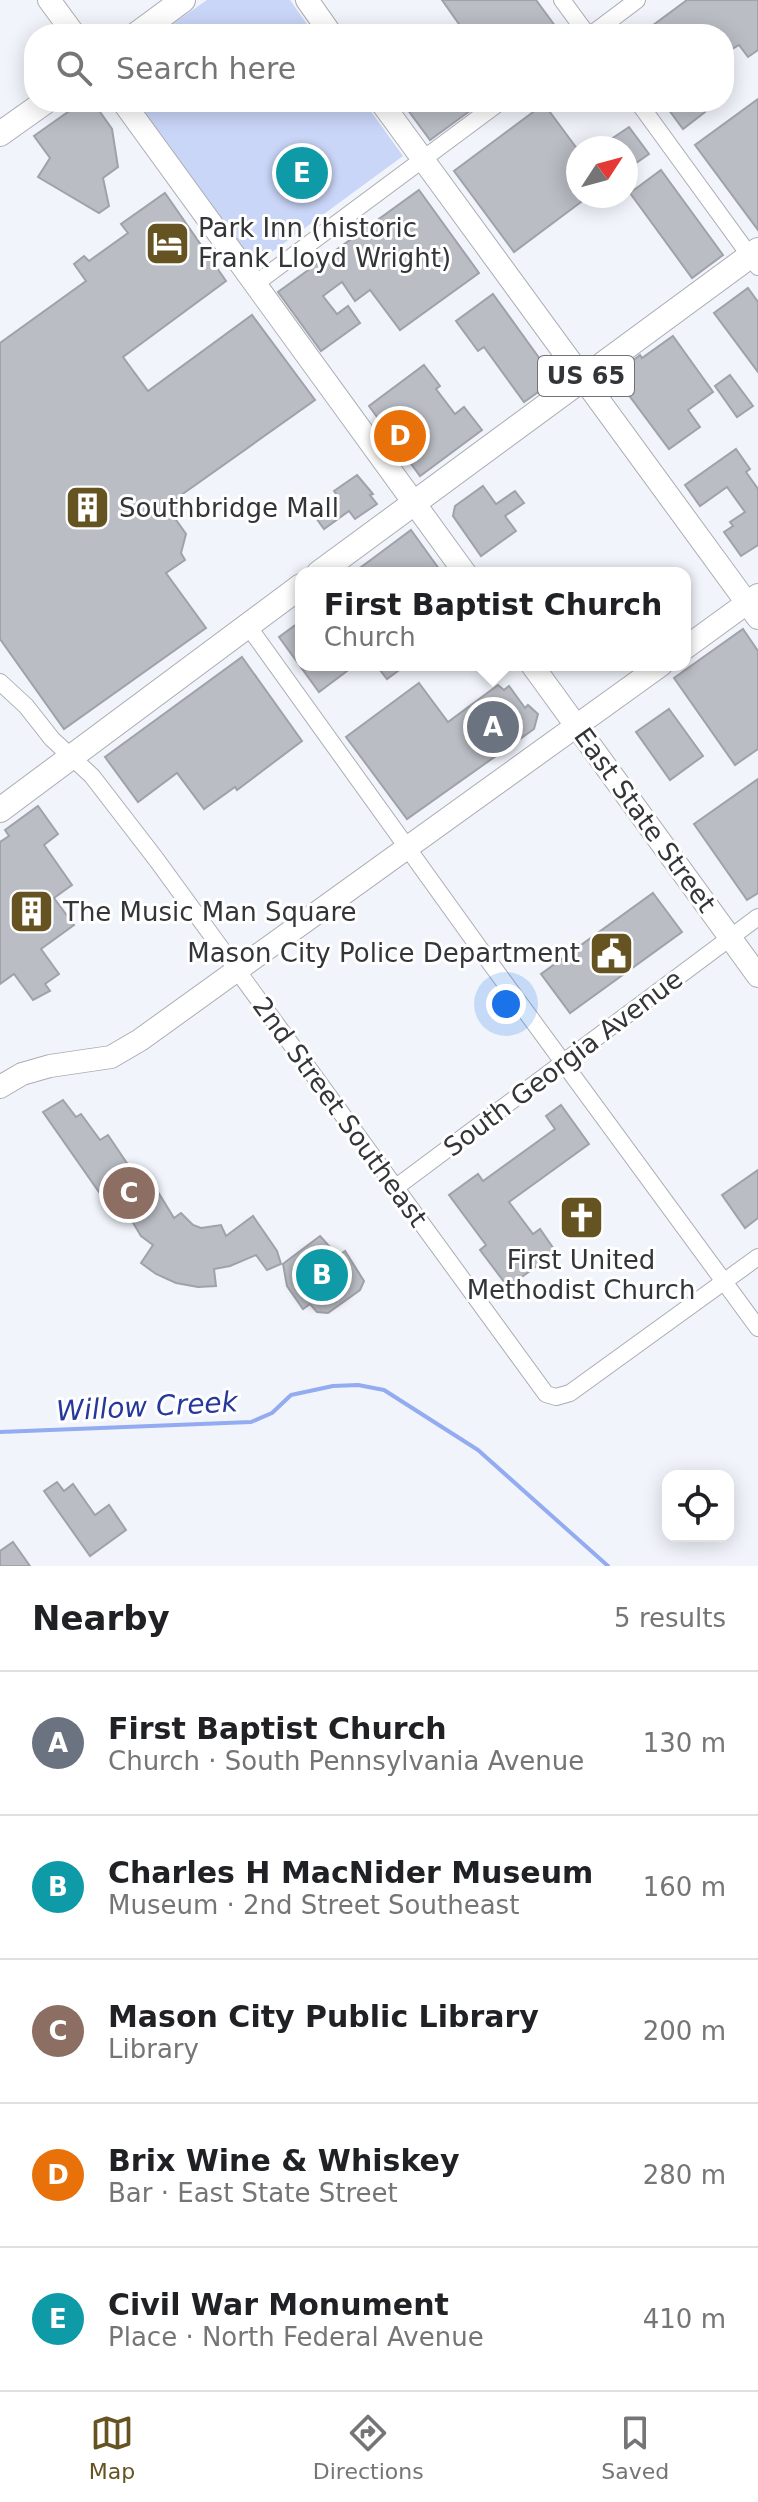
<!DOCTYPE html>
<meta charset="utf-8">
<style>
:root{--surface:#fff;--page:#f2f2f2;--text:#202124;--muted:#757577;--line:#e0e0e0;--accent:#655321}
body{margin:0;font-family:"DejaVu Sans",sans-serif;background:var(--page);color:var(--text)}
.controls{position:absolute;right:24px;bottom:24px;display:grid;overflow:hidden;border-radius:16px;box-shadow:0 4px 20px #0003}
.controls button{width:72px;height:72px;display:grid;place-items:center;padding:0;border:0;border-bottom:2px solid var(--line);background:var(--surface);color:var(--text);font:40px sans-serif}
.compass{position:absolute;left:566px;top:136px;width:72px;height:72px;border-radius:50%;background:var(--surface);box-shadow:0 4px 20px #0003;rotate:54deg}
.you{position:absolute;left:506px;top:1004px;width:28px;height:28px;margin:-20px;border:6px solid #fff;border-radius:50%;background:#1a73e8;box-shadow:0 0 0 12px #1a73e833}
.badge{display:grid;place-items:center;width:52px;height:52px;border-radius:50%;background:var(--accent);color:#fff;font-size:26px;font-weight:700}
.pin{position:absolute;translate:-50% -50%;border:4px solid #fff;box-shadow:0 2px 8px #0006}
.popup{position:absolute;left:295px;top:567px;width:396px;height:104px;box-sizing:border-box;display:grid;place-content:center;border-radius:16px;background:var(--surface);filter:drop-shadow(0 2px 6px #0005);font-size:26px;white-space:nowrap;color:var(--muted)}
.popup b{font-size:30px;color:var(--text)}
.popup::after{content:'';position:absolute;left:50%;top:100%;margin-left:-16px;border:16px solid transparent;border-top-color:var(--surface)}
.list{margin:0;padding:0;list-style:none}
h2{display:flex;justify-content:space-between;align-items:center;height:104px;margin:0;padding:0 32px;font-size:34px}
h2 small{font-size:26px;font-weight:400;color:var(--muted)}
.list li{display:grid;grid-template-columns:52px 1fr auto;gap:24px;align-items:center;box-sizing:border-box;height:144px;padding:0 32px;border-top:2px solid var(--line)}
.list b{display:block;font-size:30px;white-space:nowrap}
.list p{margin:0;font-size:26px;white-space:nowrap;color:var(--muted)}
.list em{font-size:26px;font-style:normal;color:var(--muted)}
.icon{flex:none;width:44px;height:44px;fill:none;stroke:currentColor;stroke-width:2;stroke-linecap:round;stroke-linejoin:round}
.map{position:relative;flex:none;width:758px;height:1566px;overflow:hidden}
.search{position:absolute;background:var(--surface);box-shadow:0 4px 20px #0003;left:24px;right:24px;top:24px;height:88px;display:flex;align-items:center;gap:20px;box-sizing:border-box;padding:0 28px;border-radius:32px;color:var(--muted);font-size:30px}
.sheet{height:824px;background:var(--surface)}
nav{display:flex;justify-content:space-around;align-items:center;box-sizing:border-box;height:112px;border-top:2px solid var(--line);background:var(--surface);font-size:22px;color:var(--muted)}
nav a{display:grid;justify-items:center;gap:4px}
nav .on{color:var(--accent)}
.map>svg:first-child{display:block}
.green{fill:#cad6f8}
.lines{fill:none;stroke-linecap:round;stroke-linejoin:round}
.stream{stroke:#93abf0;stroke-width:4}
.building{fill:#babdc4;stroke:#a0a2a9;stroke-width:2}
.street-casing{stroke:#abadb4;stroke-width:18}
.secondary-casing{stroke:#abadb4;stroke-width:24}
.primary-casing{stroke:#abadb4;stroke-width:26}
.street{stroke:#fff;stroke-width:16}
.secondary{stroke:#fff;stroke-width:22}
.primary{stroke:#fff;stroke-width:24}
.labels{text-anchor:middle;stroke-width:6;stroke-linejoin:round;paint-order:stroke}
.shield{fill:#fff;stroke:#717274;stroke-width:2}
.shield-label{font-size:24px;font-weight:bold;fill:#343538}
.poi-label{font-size:26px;fill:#343538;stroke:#fff;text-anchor:start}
.street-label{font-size:26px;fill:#343538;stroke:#fff}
.water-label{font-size:28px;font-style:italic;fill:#263899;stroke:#fff}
</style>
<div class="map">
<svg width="758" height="1566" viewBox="0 0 758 1566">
<rect width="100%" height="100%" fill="#f1f4fb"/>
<!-- green -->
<g class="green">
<path d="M207 0H290L314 34H158Z"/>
<path d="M135 102H364L403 156 253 266Z"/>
</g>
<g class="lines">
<!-- stream -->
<path class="stream" d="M0 1432 251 1422 272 1413 291 1395 333 1386 358 1385 384 1390 478 1450 608 1566"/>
</g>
<!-- building -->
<g class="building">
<path d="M442 0H536L561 34H466Z"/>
<path d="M687 0H758V50L748 57 739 45 724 54V34H641Z"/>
<path d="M758 99V230L695 145Z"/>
<path d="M82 102H93L112 129 118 167 103 178 109 206 99 213 38 177 50 158 34 136Z"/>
<path d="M402 102H482L430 140Z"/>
<path d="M663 102H698L705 112 683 129Z"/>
<path d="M544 104 578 150V161L571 166 578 176V196H589L514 252 454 171Z"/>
<path d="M629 127 649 154 626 170V148H598Z"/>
<path d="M661 170 723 255 692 278 630 193Z"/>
<path d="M419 190 479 273 400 330 370 290 355 301 342 282 323 296 337 314 348 306 360 323 321 351 278 292Z"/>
<path d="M165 193 226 281 123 357 148 391 252 315 315 400 177 498 174 517 186 534 181 553 185 560 166 573 206 628 64 729 0 639V343L86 281 74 264 84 256 89 261 128 233 121 224Z"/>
<path d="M748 288 758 302V372L714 313Z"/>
<path d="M493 294 555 380 524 402 484 347 478 351 456 321Z"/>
<path d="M673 336 713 392 688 410 700 427 669 449 616 378 624 371 622 369 640 355 642 358Z"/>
<path d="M424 365 440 386 436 389 455 414 464 407 482 430 420 476 369 406Z"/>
<path d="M730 375 753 406 737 417 715 386Z"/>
<path d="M736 449 750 469 746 472 758 489V545L741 556 724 532 733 526 730 522 745 512 727 487 700 506 685 485Z"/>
<path d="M357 475 373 494 370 495 377 504 355 519 349 511 324 529 314 515 339 498 334 491Z"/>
<path d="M483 486 496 504 515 491 524 503 505 516 516 531 481 556 453 516 455 506Z"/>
<path d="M411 530 442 573H353L372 559Z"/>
<path d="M301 621V665H355L319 692 279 637Z"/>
<path d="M743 629 758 651V749L735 765 674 678Z"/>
<path d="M242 657 302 741 237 790 235 787 204 809 177 773 138 802 105 757Z"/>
<path d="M376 665H406L387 679Z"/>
<path d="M419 683 448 722 498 685 504 690 509 686 525 708 528 705 538 714 534 729 407 819 346 737Z"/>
<path d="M669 709 703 756 670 780 636 732Z"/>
<path d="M758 779V893L747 900 694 824Z"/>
<path d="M38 806 58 834 44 845 72 885 54 898 74 925 41 949 59 974 45 984 50 991 33 1000 14 974 0 984V842L9 836 5 830Z"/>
<path d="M653 893 682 932 570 1013 541 974Z"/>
<path d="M63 1100 76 1117 81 1114 100 1140 108 1135 137 1178 147 1174 174 1218 181 1213 193 1225 201 1228 221 1225 226 1236 253 1216 277 1251 281 1264 267 1270 256 1255 230 1266 214 1269 216 1286 198 1287 176 1283 156 1274 141 1263 153 1245 141 1236 129 1216 124 1219 110 1199 106 1202 43 1112Z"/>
<path d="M561 1105 589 1144 509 1202 533 1234 540 1229 556 1252 508 1287 480 1250 486 1245 449 1195 478 1174 483 1181 555 1129 546 1116Z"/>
<path d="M758 1170V1218L745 1228 722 1195Z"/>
<path d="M320 1236 338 1256 345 1251 364 1281 360 1290 328 1313 317 1312 310 1304 303 1309 287 1286 283 1264Z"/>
<path d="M57 1482 64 1491 73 1484 95 1515 109 1505 126 1530 90 1556 44 1491Z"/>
<path d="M13 1542 30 1566H0V1551Z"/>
</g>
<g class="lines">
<defs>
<g id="street">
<path d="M562 0 587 34"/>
<path d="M592 34 637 0"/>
<path d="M638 102 758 267"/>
<path d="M255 284 500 102"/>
<path d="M248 626 488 960 758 1328"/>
<path d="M0 682 26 706 52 739 92 776 156 859 546 1394 556 1397 570 1393 758 1257"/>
<path d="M395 1188 758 917"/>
</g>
<g id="secondary">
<path d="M49 0 74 34"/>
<path d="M307 0 331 34"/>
<path d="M123 102 465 573"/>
<path d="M381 102 758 618"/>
<path d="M685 648 758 595"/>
<path d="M532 665 758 976"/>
<path d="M0 1087 22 1074 50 1066 111 1057 140 1040 661 665"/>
</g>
<g id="primary">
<path d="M137 34 183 0"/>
<path d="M0 134 45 102"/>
<path d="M319 573 758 250"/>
<path d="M0 810 301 586"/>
</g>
</defs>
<!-- street casing -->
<use href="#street" class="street-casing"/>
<!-- secondary casing -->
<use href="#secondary" class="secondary-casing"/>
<!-- primary casing -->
<use href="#primary" class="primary-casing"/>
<!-- street -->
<use href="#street" class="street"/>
<!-- secondary -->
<use href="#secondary" class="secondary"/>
<!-- primary -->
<use href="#primary" class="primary"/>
</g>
<!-- icons -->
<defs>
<symbol id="hotel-square" viewBox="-11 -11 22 22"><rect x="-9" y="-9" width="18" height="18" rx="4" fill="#655321" stroke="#fff"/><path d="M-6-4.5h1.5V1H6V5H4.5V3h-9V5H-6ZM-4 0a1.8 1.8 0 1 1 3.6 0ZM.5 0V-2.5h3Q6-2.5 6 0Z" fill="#fff"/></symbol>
<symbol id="building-square" viewBox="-11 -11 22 22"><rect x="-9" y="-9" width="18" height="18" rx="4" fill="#655321" stroke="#fff"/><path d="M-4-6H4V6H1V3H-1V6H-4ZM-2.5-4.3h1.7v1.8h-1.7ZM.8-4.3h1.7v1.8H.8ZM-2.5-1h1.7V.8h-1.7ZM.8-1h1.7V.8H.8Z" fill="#fff"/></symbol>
<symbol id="civic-square" viewBox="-11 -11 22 22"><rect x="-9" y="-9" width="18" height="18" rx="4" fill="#655321" stroke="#fff"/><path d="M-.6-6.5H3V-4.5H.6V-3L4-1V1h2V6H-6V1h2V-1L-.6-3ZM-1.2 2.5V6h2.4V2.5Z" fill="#fff"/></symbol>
<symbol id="church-square" viewBox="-11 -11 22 22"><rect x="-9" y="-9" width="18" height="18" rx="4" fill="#655321" stroke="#fff"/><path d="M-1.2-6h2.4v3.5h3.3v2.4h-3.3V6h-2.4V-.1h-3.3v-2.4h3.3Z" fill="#fff"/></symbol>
</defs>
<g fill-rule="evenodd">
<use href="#hotel-square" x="142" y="218" width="51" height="51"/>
<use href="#building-square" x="62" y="482" width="51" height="51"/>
<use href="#building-square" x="6" y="886" width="51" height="51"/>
<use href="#civic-square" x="586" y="928" width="51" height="51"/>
<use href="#church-square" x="556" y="1192" width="51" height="51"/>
</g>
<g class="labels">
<!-- shield labels -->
<rect class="shield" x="538" y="356" width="96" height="40" rx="6"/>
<g class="shield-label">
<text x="586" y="384">US 65</text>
</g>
<!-- poi labels -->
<g class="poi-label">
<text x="198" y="237">Park Inn (historic<tspan x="198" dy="30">Frank Lloyd Wright)</tspan></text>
<text x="119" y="517">Southbridge Mall</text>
<text x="63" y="921">The Music Man Square</text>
<text x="580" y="962" text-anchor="end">Mason City Police Department</text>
<text x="581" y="1269" text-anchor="middle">First United<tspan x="581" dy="30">Methodist Church</tspan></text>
</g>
<!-- street labels -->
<g class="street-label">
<text transform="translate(645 820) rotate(54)" y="9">East State Street</text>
<text transform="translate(563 1063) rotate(-37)" y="9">South Georgia Avenue</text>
<text transform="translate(340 1112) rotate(54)" y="9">2nd Street Southeast</text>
</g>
<!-- water labels -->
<g class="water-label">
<text transform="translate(147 1406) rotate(-3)" y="10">Willow Creek</text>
</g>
</g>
</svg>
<div class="controls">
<button><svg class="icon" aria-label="locate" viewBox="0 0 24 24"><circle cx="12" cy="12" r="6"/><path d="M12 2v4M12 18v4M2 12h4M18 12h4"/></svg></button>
</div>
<svg class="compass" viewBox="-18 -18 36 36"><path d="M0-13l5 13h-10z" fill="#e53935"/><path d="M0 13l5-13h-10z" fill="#757577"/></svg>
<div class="you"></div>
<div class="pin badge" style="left:493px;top:727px;background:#6b7280">A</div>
<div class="popup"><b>First Baptist Church</b>Church</div>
<div class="pin badge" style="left:322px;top:1275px;background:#0f9aa8">B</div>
<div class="pin badge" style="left:129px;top:1193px;background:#8d6e63">C</div>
<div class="pin badge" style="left:400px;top:436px;background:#e8710a">D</div>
<div class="pin badge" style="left:302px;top:173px;background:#0f9aa8">E</div>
<div class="search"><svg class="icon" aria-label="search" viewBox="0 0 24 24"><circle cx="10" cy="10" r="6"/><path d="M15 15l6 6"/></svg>Search here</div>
</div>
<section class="sheet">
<h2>Nearby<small>5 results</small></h2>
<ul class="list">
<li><span class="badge" style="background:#6b7280">A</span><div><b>First Baptist Church</b><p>Church · South Pennsylvania Avenue</p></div><em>130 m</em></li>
<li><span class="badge" style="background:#0f9aa8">B</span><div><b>Charles H MacNider Museum</b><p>Museum · 2nd Street Southeast</p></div><em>160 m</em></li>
<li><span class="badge" style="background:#8d6e63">C</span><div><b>Mason City Public Library</b><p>Library</p></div><em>200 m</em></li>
<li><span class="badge" style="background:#e8710a">D</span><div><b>Brix Wine &amp; Whiskey</b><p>Bar · East State Street</p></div><em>280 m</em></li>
<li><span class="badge" style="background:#0f9aa8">E</span><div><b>Civil War Monument</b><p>Place · North Federal Avenue</p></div><em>410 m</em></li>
</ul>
</section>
<nav>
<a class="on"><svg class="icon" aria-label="map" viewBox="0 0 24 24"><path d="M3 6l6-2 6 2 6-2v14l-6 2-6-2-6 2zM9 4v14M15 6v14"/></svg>Map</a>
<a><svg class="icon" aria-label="directions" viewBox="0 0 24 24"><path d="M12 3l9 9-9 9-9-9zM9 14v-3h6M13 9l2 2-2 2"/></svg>Directions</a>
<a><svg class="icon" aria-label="saved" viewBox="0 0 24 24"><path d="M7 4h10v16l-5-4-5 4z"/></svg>Saved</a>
</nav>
